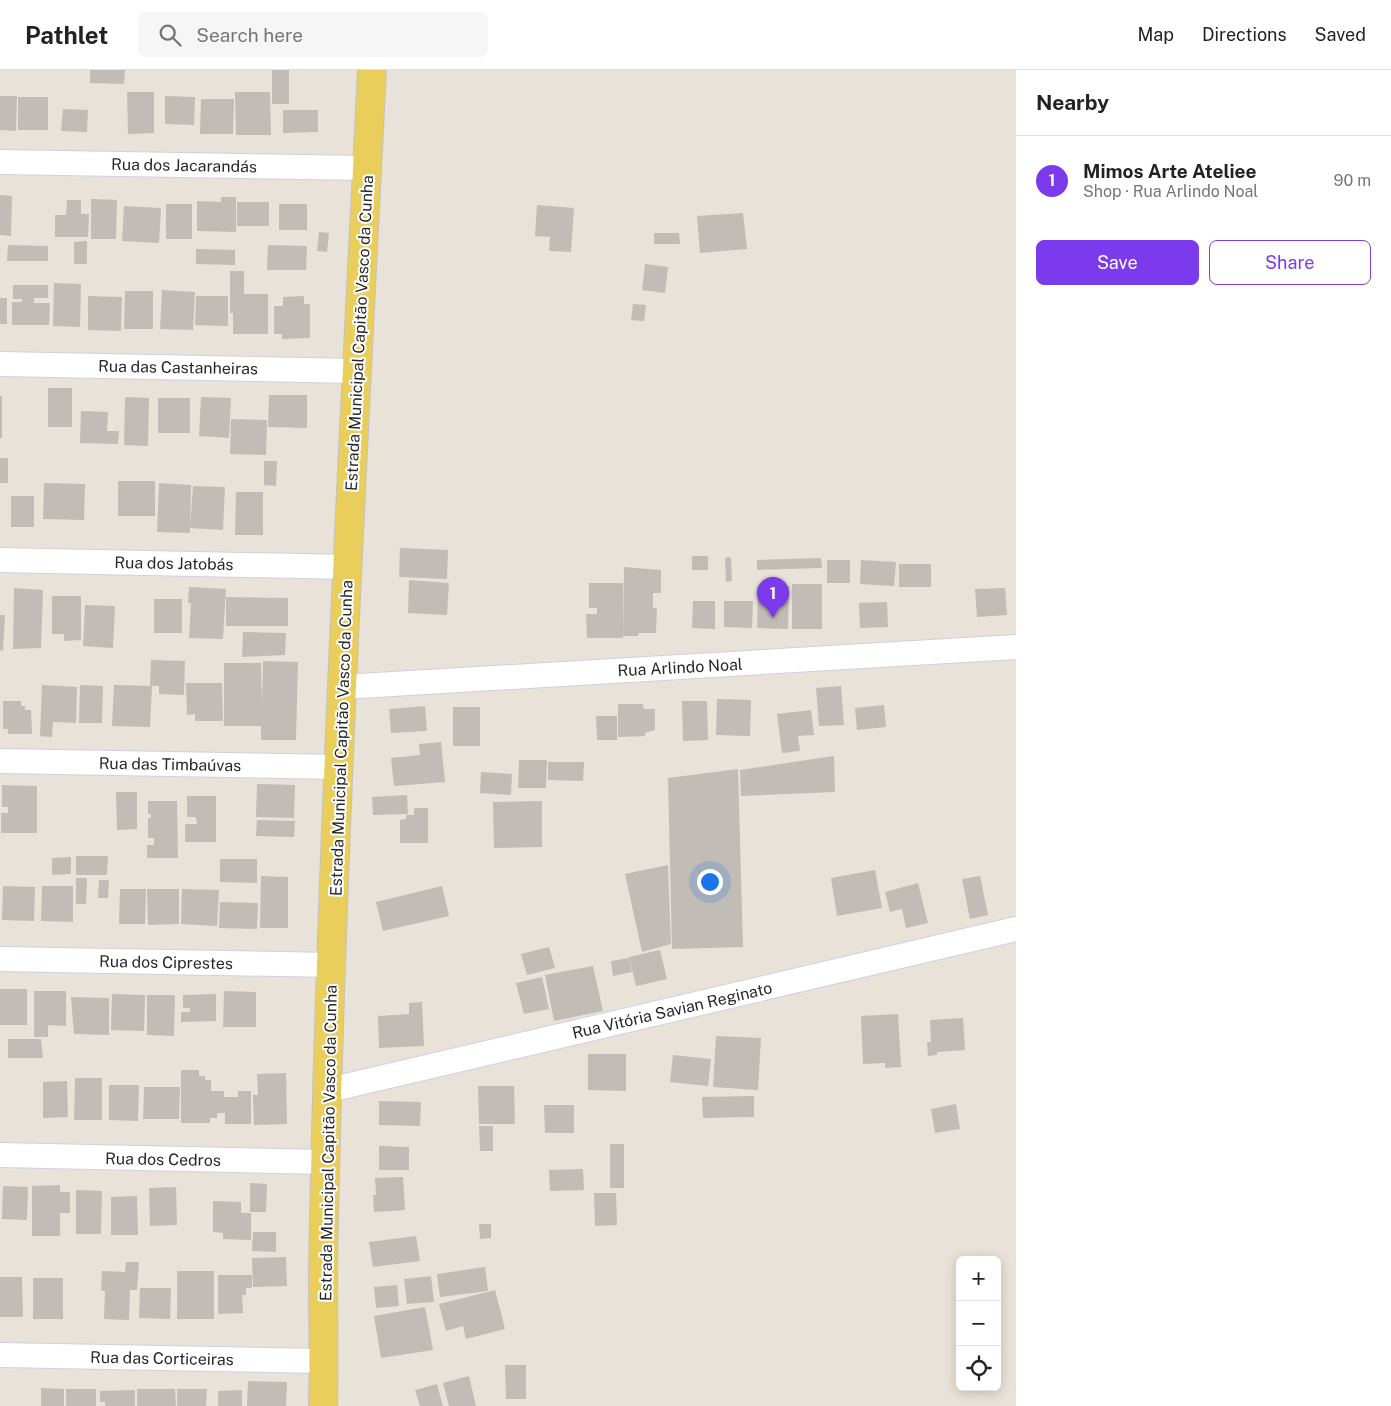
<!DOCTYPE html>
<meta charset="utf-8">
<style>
:root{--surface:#fff;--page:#f6f6f6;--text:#222;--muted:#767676;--line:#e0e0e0;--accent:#7c3aed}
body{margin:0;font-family:"Public Sans",sans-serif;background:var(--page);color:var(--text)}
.controls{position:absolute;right:15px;bottom:15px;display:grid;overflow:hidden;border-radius:8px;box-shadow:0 2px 12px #0003}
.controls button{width:45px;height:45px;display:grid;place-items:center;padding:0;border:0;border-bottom:1px solid var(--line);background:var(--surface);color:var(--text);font:25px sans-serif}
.you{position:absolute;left:709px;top:811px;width:18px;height:18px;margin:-12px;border:4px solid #fff;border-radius:50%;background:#1a73e8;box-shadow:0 0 0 8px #1a73e833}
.badge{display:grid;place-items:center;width:32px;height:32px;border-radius:50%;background:var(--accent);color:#fff;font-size:16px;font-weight:700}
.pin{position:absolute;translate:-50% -41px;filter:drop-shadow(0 1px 2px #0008)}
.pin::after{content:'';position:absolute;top:26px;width:18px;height:15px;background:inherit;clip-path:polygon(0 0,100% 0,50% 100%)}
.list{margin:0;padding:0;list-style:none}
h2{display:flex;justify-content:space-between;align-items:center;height:65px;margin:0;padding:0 20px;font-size:21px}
h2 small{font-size:16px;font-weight:400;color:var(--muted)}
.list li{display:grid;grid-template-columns:32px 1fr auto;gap:15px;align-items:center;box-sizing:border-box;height:90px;padding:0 20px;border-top:1px solid var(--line)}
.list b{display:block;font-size:19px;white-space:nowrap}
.list p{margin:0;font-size:16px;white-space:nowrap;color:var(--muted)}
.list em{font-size:16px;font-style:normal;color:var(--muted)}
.actions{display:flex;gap:10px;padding:15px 20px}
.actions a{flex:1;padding:11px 0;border:1px solid var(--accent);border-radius:8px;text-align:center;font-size:18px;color:var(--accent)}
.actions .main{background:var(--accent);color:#fff}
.icon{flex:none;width:28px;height:28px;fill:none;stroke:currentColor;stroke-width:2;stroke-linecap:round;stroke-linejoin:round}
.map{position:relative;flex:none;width:1016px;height:1336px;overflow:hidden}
header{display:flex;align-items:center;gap:30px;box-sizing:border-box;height:70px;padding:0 25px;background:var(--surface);border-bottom:1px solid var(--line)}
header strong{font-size:24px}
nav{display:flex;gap:28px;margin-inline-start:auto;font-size:18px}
.search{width:350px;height:45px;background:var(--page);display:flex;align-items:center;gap:12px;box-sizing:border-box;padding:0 18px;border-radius:8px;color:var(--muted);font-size:19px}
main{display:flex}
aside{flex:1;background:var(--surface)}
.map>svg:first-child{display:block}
.building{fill:#c1bcb5}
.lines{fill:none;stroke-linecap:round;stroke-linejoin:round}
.minor-casing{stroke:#ced1e0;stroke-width:26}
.major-casing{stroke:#c3c3c3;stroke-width:30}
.minor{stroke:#fff;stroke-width:24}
.major{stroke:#eace5c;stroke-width:28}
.labels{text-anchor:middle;stroke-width:4;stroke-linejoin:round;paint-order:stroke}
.street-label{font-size:16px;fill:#272727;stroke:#fff}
</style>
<header>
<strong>Pathlet</strong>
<div class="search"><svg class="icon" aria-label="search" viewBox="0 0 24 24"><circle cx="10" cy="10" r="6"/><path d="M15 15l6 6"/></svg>Search here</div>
<nav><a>Map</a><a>Directions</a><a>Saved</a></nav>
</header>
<main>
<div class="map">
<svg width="1016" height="1336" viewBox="0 0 1016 1336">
<rect width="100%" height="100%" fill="#e9e2d8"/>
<!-- building -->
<g class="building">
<path d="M90 0H125L124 14 90 13Z"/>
<rect x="272" y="0" width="17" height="34"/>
<path d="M127 22H154V63L128 64Z"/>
<path d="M235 22H270L271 65H236Z"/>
<path d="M0 26H17L16 61 0 60Z"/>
<path d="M165 26 195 27 194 55 165 54Z"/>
<rect x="18" y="27" width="30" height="33"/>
<path d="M201 29H234L233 64H200Z"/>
<path d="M63 39 88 40 87 62 61 61Z"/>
<path d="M283 40H318V62L283 63Z"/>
<path d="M0 125 12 126 11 166 0 165Z"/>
<path d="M221 127H236V162L197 161V131L221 132Z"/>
<path d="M91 129 117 130 116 169H91Z"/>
<path d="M67 130H81V144H89L88 167H55V145H66Z"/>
<rect x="237" y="132" width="32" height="24"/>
<rect x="166" y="134" width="26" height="35"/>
<rect x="279" y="134" width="28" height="26"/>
<path d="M537 135 574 138 571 182 549 181 550 167 535 166Z"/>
<path d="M124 136 161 138 159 173 122 171Z"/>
<path d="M743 143 747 179 700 183 697 146Z"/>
<path d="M319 162 329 163 327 182 317 181Z"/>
<path d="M654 163H679L680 174H654Z"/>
<path d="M87 171V194H74V172Z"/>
<path d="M8 175 48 176V191H7Z"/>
<path d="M268 175 307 176 306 200H267Z"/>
<path d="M196 179 235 180V195L196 194Z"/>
<path d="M645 194 668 197 665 223 642 220Z"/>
<path d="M230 201H244V224H268V264H233V243H230Z"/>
<path d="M54 213 81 214 80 257 53 256Z"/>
<path d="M13 215H48V228H34V233H50L49 255H12V232H22V229H13Z"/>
<path d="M162 220 195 222 193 260 160 259Z"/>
<path d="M125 221H153V259H124Z"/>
<path d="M88 226 122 227 121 261 88 260Z"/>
<path d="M196 226H228V256L195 255Z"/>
<path d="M304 226V234H310V268L282 269V264H274V236H283V227Z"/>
<rect x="0" y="228" width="7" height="26"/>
<path d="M633 234 646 235 644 251 631 250Z"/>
<rect x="48" y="318" width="24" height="39"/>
<path d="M269 325H307V358L268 357Z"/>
<rect x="0" y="326" width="2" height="42"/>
<path d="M125 327 149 328 148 376 124 375Z"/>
<path d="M201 327 231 328 229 368 199 366Z"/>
<rect x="158" y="328" width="32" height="35"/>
<path d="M81 341 108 342 107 361H119L118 374 80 373Z"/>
<path d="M231 349 267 350 266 385 230 384Z"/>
<rect x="0" y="388" width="8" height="25"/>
<path d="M264 391H277L276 416 264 415Z"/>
<rect x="118" y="411" width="37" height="35"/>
<path d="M44 413 85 414 84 450 43 449Z"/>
<path d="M159 413 191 415 190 463 157 462Z"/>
<path d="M193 416 225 417 223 460 190 458Z"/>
<path d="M236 422H263V465H235Z"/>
<rect x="11" y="426" width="23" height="31"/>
<path d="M400 478 448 480 447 509 399 507Z"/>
<rect x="692" y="486" width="16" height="14"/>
<path d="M731 487 732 511 726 512 725 488Z"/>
<path d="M821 488 822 498 757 500V490Z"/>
<rect x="827" y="490" width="23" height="23"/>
<path d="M861 490 896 492 894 516 860 514Z"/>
<rect x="899" y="494" width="32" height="23"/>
<path d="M624 497 661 500V523H653V538H657L656 563H639L638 566H623Z"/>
<path d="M409 510 449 513 447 545 408 543Z"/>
<path d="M589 513H623V568H587L586 544H597V538H589Z"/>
<rect x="792" y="514" width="30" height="45"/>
<path d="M758 515 789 516 788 559 757 558Z"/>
<path d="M189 517 226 519 223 569 189 568 191 533H188Z"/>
<path d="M14 518 43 520 41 578 13 579Z"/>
<path d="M1005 518 1007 545 977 547 975 519Z"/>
<path d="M52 526H81V570L64 571V564H52Z"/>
<path d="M226 527 288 528V556H226Z"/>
<rect x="154" y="529" width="28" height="34"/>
<path d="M693 531H715V559L692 558Z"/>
<path d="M724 531H753L752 558 724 557Z"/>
<path d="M887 532 888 557 860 558 859 533Z"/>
<path d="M85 535 115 536 113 578 83 576Z"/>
<path d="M0 545H5L3 581 0 580Z"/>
<path d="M243 562 286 563 285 585 242 587Z"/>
<path d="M151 590 185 591 184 625 159 624V616H150Z"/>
<path d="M263 591 298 592 296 670H261V656H224V593H261L262 637Z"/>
<path d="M186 613H222L223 651H195V644L187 645Z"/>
<path d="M42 615 77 617 76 653 53 652 52 667 40 666Z"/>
<path d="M80 615 103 616 102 653H79Z"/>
<path d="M114 615 152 616 150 657 112 656Z"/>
<path d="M841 616 844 655 819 656 816 618Z"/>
<path d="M717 629 751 630 750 666 716 665Z"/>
<path d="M3 631H21V636H25V640H31L32 664H8V659H3Z"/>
<path d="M682 631H707L708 670 683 671Z"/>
<path d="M618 634H643L644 639H655V660L645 663V666L618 667Z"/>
<path d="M884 635 886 657 857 660 855 638Z"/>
<path d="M425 636 427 661 391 663 389 639Z"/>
<rect x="453" y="637" width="27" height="39"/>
<path d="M811 640 814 665 798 666 800 681 782 683 777 644Z"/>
<path d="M596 646H617V670H597Z"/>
<path d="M441 672 445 712 394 716 391 688 420 685 419 674Z"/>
<path d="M834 686 835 722 741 726 740 700Z"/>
<path d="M519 690H547L546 718H518Z"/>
<path d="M548 692H584L583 711 548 710Z"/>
<path d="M738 699 743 877 672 879 668 708Z"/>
<path d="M481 702 512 704 511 725 480 723Z"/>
<path d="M257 714 295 715 294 748 256 747Z"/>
<path d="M2 715 37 716V763H1V743H8V737H2Z"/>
<path d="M116 722H137V759L117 760Z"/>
<path d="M407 725 408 744 373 745 372 727Z"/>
<path d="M187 726H216V772H185V754H197L196 747H187Z"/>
<path d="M148 731H177L178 788H147V775H154V768H148V748H151V744H148Z"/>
<path d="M542 731V777L494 778 493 732Z"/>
<path d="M414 738H428V773H400V750L406 749V745H414Z"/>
<path d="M257 750 295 751 294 767 256 766Z"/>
<path d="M76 786H108L107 805H76Z"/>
<path d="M71 787V804L52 805V788Z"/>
<path d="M220 789H257V813L220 812Z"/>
<path d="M668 795 671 874 642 882 625 804Z"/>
<path d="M875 800 882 838 837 846 831 808Z"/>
<path d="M261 806 288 807V858H260Z"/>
<path d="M980 806 988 845 970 849 962 809Z"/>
<path d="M76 808H87L86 834H76Z"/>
<path d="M99 810H109L108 828H98Z"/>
<path d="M918 813 928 853 906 858 902 839 890 842 885 822Z"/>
<path d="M3 816 35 817 34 851 2 850Z"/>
<path d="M42 816H73V852L41 851Z"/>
<path d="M442 816 449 846 383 861 376 832Z"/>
<path d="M120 819H146L145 854H119Z"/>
<path d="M147 819H179V854L148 855Z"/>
<path d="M182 819 219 820 217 856 181 854Z"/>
<path d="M220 832 258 833 257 859 219 858Z"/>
<path d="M549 877 555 898 527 905 521 884Z"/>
<path d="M660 880 667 909 636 916 629 887Z"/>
<path d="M629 888 632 902 613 906 611 891Z"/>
<path d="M593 896 603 941 554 951 545 905Z"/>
<path d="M542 907 549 939 524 944 516 913Z"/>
<rect x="0" y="919" width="27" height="36"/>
<path d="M34 921H66V956L48 955V967H34Z"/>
<path d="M224 921 256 922V957H223Z"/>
<path d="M112 924 145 925 144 961 111 960Z"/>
<path d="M216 924V951L181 952V942H190V938H183V925Z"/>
<path d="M147 925H175L174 966 147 965Z"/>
<path d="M71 927 109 928V965L74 964Z"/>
<path d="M422 932 424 976 379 978 378 946 409 944V933Z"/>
<path d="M898 944 901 997 885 998V993L863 994 861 946Z"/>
<path d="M963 948 965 980 937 982V985L928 986 927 972H931L930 950Z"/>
<path d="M716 966 761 968 758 1020 713 1017Z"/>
<path d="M8 969H41L43 988H8Z"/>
<path d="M588 984H626V1021L588 1020Z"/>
<path d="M673 985 711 989 708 1016 670 1012Z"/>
<path d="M181 1000H199V1006H205V1010H211V1021H224V1027H238V1021H251V1054H225V1043H217V1048H210V1053H181Z"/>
<path d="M286 1003 287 1054 254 1055 253 1025H258L257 1004Z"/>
<path d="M75 1008H102V1050H74Z"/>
<path d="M67 1011 68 1047 43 1048V1012Z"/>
<path d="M109 1015H139L138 1051 109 1050Z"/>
<path d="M478 1016H514L515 1054H479Z"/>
<path d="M144 1017H180L179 1049H143Z"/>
<path d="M754 1026V1047L703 1048 702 1027Z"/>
<path d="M379 1031 421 1032 420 1056 379 1055Z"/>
<path d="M956 1034 960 1059 935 1063 931 1039Z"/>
<path d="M544 1035H574V1063H545Z"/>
<path d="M479 1056H493V1081H480Z"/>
<rect x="610" y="1074" width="14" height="44"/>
<path d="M379 1076 409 1077V1100H379Z"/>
<path d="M583 1099 584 1120 550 1121 549 1100Z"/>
<path d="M403 1107 405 1140 374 1142 373 1125H376L375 1108Z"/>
<path d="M250 1113 267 1114 266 1142H250Z"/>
<path d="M60 1115V1122H70V1143H60V1166H32V1116Z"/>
<path d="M3 1116 28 1117 27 1150 2 1149Z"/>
<path d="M176 1117 177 1155 150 1156 149 1118Z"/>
<path d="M76 1120 102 1121 101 1164H76Z"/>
<path d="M594 1123H616L617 1155 595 1156Z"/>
<path d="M137 1126 138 1165H111V1127Z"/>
<path d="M213 1131 241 1132V1143H251V1170L223 1169V1163L213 1162Z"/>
<path d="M479 1154H491V1168L480 1169Z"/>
<path d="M253 1162H276V1182L252 1181Z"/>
<path d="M416 1166 420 1191 373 1197 369 1172Z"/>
<path d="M286 1187 287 1216 253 1217 252 1188Z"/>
<path d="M126 1192H139L137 1220H130L129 1250 104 1249 105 1221H101L102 1201 125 1202Z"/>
<path d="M485 1197 488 1221 440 1227 437 1204Z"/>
<rect x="177" y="1201" width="37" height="48"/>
<path d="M218 1205H252V1218H246V1225H242L243 1243 218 1244Z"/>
<path d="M431 1206 434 1232 407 1234 404 1209Z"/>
<path d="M0 1207H22L23 1247H0Z"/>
<rect x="33" y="1208" width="30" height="41"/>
<path d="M397 1215 399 1236 376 1238 374 1217Z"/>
<path d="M140 1218H171L170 1249 139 1248Z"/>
<path d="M495 1220 505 1259 466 1269 463 1256 446 1261 439 1234Z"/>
<path d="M425 1237 433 1280 381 1288 374 1246Z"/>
<path d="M505 1295H526V1329H506Z"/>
<path d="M469 1306 476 1336H449L443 1313Z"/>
<path d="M248 1311 287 1312 286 1336H247Z"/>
<path d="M437 1314 443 1336H420L415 1320Z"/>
<path d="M41 1318 64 1319V1336H41Z"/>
<rect x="66" y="1319" width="30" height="17"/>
<path d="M137 1319H175L176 1336H137Z"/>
<path d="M177 1319H207L206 1336H177Z"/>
<path d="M135 1320V1336H105V1332H100V1321Z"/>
<path d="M242 1320V1336H218V1321Z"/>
</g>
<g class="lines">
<defs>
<g id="minor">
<path d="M0 92 367 98"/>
<path d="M0 294 357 301"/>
<path d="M0 490 348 497"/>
<path d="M343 617 1016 577"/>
<path d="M0 691 340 697"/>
<path d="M0 889 332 895"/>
<path d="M329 1020 1016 859"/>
<path d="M0 1085 327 1092"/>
<path d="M0 1285 324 1291"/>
</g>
<path id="major" d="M323 1336C324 1291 323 1246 323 1202 330 801 352 400 372 0"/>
</defs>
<!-- minor casing -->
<use href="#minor" class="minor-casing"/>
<!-- major casing -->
<use href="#major" class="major-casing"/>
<!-- minor -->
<use href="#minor" class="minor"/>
<!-- major -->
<use href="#major" class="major"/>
</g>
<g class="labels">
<!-- street labels -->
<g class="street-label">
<text transform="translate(184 95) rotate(1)" y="6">Rua dos Jacarandás</text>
<text transform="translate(359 263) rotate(-87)" y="6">Estrada Municipal Capitão Vasco da Cunha</text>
<text transform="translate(178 297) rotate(1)" y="6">Rua das Castanheiras</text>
<text transform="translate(174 493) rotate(1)" y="6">Rua dos Jatobás</text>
<text transform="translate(680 597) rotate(-3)" y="6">Rua Arlindo Noal</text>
<text transform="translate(341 668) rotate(-88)" y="6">Estrada Municipal Capitão Vasco da Cunha</text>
<text transform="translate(170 694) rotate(1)" y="6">Rua das Timbaúvas</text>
<text transform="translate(166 892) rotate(1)" y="6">Rua dos Ciprestes</text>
<text transform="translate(672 940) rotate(-13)" y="6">Rua Vitória Savian Reginato</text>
<text transform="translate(328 1073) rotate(-89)" y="6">Estrada Municipal Capitão Vasco da Cunha</text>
<text transform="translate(163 1089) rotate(1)" y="6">Rua dos Cedros</text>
<text transform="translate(162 1288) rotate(1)" y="6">Rua das Corticeiras</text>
</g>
</g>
</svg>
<div class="controls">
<button>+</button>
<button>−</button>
<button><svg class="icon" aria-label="locate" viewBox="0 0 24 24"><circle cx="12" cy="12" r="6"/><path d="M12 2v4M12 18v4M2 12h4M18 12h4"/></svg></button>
</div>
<div class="you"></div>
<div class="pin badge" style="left:773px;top:548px">1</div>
</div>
<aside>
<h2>Nearby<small></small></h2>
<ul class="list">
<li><span class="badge">1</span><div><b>Mimos Arte Ateliee</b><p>Shop · Rua Arlindo Noal</p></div><em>90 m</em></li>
</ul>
<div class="actions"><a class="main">Save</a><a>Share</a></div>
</aside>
</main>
